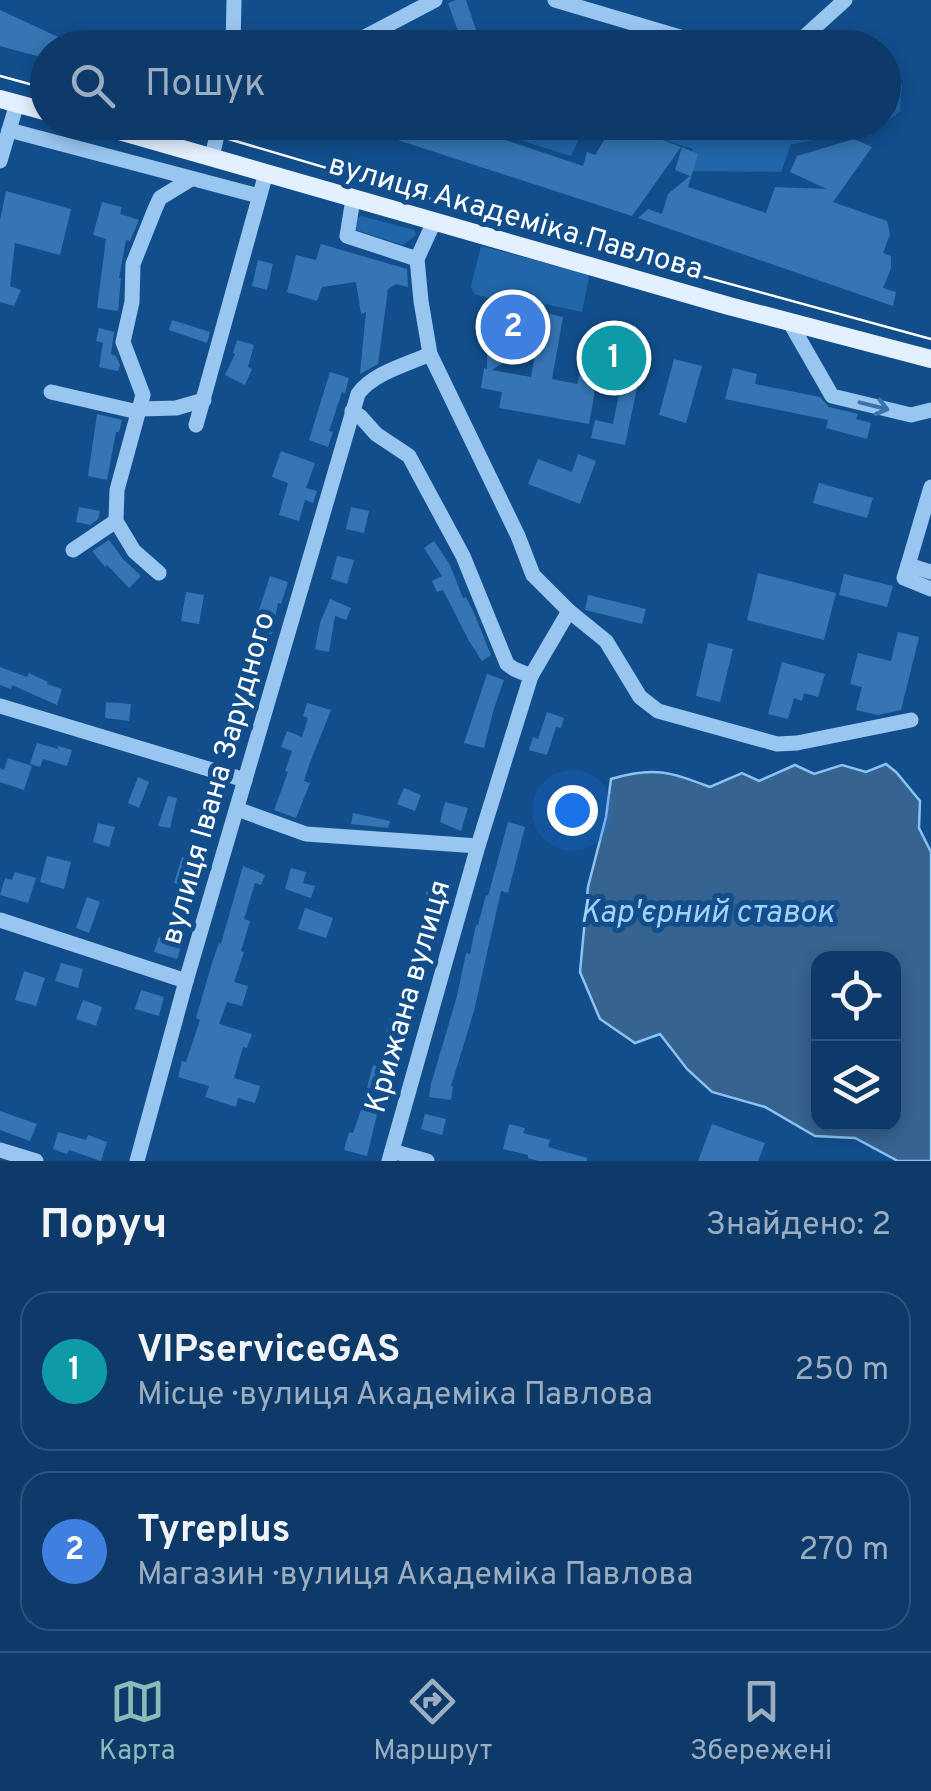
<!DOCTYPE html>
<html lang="uk">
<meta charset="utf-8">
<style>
:root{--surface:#0e3a69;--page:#17416f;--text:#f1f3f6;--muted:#9badc0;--line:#2e547d;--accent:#8bbbb9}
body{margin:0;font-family:Overpass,sans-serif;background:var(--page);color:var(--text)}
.controls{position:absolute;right:30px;bottom:30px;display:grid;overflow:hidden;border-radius:20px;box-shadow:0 5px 15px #0003}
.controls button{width:90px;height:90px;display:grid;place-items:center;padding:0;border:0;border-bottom:2px solid var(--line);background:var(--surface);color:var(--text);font:50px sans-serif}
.you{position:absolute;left:572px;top:810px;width:35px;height:35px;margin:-25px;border:8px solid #fff;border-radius:50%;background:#1a73e8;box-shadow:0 0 0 15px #1a73e833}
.badge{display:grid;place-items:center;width:65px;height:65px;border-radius:50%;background:var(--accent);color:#fff;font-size:32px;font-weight:700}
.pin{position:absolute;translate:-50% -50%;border:5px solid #fff;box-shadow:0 2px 10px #0006}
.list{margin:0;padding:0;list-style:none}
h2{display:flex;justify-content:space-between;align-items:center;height:130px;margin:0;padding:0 40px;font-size:42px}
h2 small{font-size:32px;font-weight:400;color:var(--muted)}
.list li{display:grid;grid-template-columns:65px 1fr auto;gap:30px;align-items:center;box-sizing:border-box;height:160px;margin:0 20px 20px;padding:0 20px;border:2px solid var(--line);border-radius:30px}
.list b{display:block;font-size:38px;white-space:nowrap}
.list p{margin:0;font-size:32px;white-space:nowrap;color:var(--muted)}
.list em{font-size:32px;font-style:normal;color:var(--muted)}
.icon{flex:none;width:55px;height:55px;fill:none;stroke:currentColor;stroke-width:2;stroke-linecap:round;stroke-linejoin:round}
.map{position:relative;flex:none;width:931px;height:1161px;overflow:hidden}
.search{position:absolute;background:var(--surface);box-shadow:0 5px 15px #0003;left:30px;right:30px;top:30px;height:110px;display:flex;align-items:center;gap:25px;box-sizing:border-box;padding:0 35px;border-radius:55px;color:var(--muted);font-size:38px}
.sheet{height:490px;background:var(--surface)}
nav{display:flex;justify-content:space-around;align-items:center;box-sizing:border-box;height:140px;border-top:2px solid var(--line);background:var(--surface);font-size:28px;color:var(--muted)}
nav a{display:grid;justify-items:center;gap:5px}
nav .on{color:var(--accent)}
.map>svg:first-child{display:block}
.green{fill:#2166a9}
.water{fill:#366390;stroke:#8bc2f4;stroke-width:2.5;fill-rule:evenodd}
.building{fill:#3575b3}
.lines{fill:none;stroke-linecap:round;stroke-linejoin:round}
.minor{stroke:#99c6f1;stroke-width:15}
.major{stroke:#e3f0ff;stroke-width:18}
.tram{stroke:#fff;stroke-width:2.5}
.oneway{stroke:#3a72aa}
.labels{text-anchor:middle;stroke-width:10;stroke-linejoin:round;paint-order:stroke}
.street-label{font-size:30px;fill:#fff;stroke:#124e8c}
.water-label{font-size:32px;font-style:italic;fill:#a5d0f8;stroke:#124e8c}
</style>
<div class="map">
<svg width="931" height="1161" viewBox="0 0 931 1161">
<rect width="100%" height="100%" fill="#124e8c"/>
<!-- green -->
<g class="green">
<path d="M884 52 902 86 900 111 878 129 791 144 781 172 687 171 693 149 613 123 884 122Z"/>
<path d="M466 123H601L582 133 571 156Z"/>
<path d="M361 216 414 230 416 235 403 245 356 230 354 227 357 218Z"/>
<path d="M481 246 581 272 589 276 582 312 545 304 542 313 474 294 471 286Z"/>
</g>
<!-- water -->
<path class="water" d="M886 764 896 772 920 801 919 828 931 852V1161H898L855 1138 815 1136 765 1107 712 1092 687 1069 660 1034 635 1043 600 1019 580 972 588 887 606 817 611 779C654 766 670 772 710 787L742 773 759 781 795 765 814 774 842 765 866 772ZM818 958H894V1124H818Z"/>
<!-- building -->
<g class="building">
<path d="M456 0H466L482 48H464L448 3Z"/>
<path d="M0 10 82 48H48V59L0 46Z"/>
<path d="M374 122H452L583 166 587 152 595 155 615 122 681 147 632 216 370 131Z"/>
<path d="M854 139 872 147 833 202 887 221 890 234 883 253 891 256V268L883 288 896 292 893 306 638 218 648 209 662 214 668 194 690 176 675 170 682 147 698 154 688 187 766 213 775 187 827 189 790 172 797 156Z"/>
<path d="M6 191 71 209 60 255 15 243 10 286 21 290 14 306 0 302V220Z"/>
<path d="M102 202 122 207 120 214 139 220 130 241 126 240 119 278H121L118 311 97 308 106 239 93 235Z"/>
<path d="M321 244 407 269 408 287 396 284 388 289 378 364 360 374 366 312 361 314 356 282 322 287 317 301 287 292 296 255 316 260Z"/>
<path d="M258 260 273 264 267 290 252 286Z"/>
<path d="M520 307 563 317 552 379 577 384 590 332 648 346 638 383 625 445 591 438 595 420 613 424 622 379 598 373 589 424 499 408 502 392 481 388 484 368 487 369V350L525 344 513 356 492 370 531 377 541 319 526 339 503 333 508 312 518 314Z"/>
<path d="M172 320 210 332 207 343 169 330Z"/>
<path d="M99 328 114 332 111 354 116 356 120 365 118 371 99 367 103 343 96 341Z"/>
<path d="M237 340 254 345 248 367 252 369 245 385 225 375 235 354 233 353Z"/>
<path d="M674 359 702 366 686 423 659 415Z"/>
<path d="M733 368 757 374 755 384 820 397 829 407 858 414 856 419 871 423 867 439 826 428 828 420 725 399Z"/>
<path d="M330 372 349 378 345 393 342 392 329 431 333 432 328 447 309 440Z"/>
<path d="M97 414 122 420 119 432H116L107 480 88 476Z"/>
<path d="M281 451 315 463 306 488 317 491 313 503 305 500 299 521 279 515 288 483 272 477Z"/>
<path d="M578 454 596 461 580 504 528 484 538 459 572 472Z"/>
<path d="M819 483 873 498 867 518 813 503Z"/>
<path d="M79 507 100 511 98 519 90 525 76 522Z"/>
<path d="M351 507 369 511 364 533 346 529Z"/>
<path d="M109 540 123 559 141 576 129 588 107 565 105 567 92 551Z"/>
<path d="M434 541 450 565 463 598 466 597 474 613 491 655 482 661 469 641 443 590 437 592 432 581 442 576 424 548Z"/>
<path d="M337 556 354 560 347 584 331 579Z"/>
<path d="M758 573 836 593 824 640 747 620Z"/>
<path d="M844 574 893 586 887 607 839 595Z"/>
<path d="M270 576 288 582 281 604 278 603 272 634 254 631 258 613Z"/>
<path d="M186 592 204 595 199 624 181 621Z"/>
<path d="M588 595 646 609 642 624 585 610Z"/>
<path d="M330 599 351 608 346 620 335 616 329 652 315 649 320 623Z"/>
<path d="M898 632 919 637 901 710 878 715 856 710 862 687 850 684 858 653 891 661Z"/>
<path d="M708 643 733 649 720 702 696 696Z"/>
<path d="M242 658 259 663 247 708 230 703Z"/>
<path d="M782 662 825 674 818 697 804 693 802 701 794 698 788 719 768 714Z"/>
<path d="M0 667 27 677 29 673 48 682 47 684 62 689 57 705 12 685 11 689 0 685Z"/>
<path d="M487 674 504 680 494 708 484 748 464 743Z"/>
<path d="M106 702 131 704 129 721 105 718Z"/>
<path d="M307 703 331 710 309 765 304 781 310 783 296 818 274 810 288 772 285 771 292 751 281 747 287 731 302 737 308 718 303 716Z"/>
<path d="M547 712 564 718 561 728 556 727 547 755 529 750 533 737 538 739Z"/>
<path d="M37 743 58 749V746L72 750 67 766 43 759 40 767 30 764Z"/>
<path d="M8 758 32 766 24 790 0 782V768L4 770Z"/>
<path d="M138 777 149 782 139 808 128 803Z"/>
<path d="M404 788 421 795 415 811 397 804Z"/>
<path d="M205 789 227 796 219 818 198 811Z"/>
<path d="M168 796 177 798 170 828 158 826Z"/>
<path d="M445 802 468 808 461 831 440 822Z"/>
<path d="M353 813 390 821 388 828 351 824Z"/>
<path d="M508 822 525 827 508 893 501 891 474 1011 451 1086H453L451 1100 429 1097 431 1084 457 996 466 953 470 954 476 925H478L486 895 488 896Z"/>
<path d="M98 823 115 827 109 847 93 842Z"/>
<path d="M47 856 71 862 64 889 40 882Z"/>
<path d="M182 857 204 863 196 890 174 883Z"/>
<path d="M243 866 265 875 261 885 255 883 244 919 250 921 241 951 244 952 234 982 248 986 242 1006 227 1002 219 1024 252 1034 247 1048 243 1047 234 1078 260 1086 255 1103 238 1098 236 1107 205 1097 209 1086 178 1077 182 1061 186 1062 200 1020 196 1018 212 963 219 943 221 944Z"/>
<path d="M291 868 306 872 303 883 315 886 311 898 285 889Z"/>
<path d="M15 872 36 878 28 903 0 895 5 878 12 880Z"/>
<path d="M427 890 441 893 437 912 418 971 409 969 419 922H421Z"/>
<path d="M87 897 100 902 89 933 76 928Z"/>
<path d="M305 908 333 918 326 938 298 929Z"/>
<path d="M173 921 188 926 177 959 154 952 159 937 168 940Z"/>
<path d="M61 963 83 969 78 988 55 981Z"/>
<path d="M24 971 45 978 36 1006 15 1000Z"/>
<path d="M141 990 164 997 159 1016 135 1009Z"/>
<path d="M83 1000 102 1007 96 1026 76 1019Z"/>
<path d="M390 1018 404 1023 387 1091 380 1090 378 1101 380 1102 367 1156 344 1150 349 1132 353 1133 362 1107 373 1065 381 1068 390 1037 385 1035Z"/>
<path d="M0 1111 37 1124 30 1141 0 1130Z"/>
<path d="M425 1114 446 1119 442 1135 421 1129Z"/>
<path d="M509 1124 525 1128 523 1133 550 1140 548 1147 587 1158V1161H538L528 1158V1155L503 1149Z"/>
<path d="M712 1124 765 1143 758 1161H698Z"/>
<path d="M58 1132 86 1140 88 1135 107 1142 101 1161 69 1150 67 1154 53 1149Z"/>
</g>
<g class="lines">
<!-- minor -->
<g class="minor">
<path d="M555 0 717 48"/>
<path d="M233 48 234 0"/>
<path d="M344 48 435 0"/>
<path d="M792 48 845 0"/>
<path d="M9 130 259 196"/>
<path d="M212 157 220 122"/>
<path d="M0 161 17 103"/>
<path d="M353 199 347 236 417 259"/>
<path d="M434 222 417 259 421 301 430 354 518 536 533 575 569 611 606 641 640 697 658 711 777 744 797 743 911 720"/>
<path d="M789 321 832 396 911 415 931 410"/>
<path d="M51 392 138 412"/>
<path d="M139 409 176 408 204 400"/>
<path d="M352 411 360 416 376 434 409 456 463 556 507 664 514 669 531 676 478 846 389 1161"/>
<path d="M196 425 266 173"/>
<path d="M931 487 908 565 931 572"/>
<path d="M73 550 116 521"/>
<path d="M908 565 904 578 931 589"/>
<path d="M159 573 134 551 116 521 117 490 143 395 123 342 132 302 133 264 155 209 160 198 191 179"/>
<path d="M531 676 569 611"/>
<path d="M0 706 245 780"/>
<path d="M237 809 306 834 478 846"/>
<path d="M0 920 186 981"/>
<path d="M0 1150 36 1161"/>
<path d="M392 1151 427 1161"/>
<path d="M137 1161 186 981 358 394C373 373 406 365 430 354"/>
</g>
<!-- major -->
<g class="major">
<path d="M0 99 48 112"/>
<path d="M88 122 729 306 931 359"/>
</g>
<!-- tram -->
<g class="tram">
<path d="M0 76 48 89"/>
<path d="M171 122 577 242 931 339"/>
</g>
</g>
<!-- one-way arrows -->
<defs><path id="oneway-shaft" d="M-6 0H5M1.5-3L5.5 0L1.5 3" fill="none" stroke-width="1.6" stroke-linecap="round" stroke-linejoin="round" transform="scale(2.5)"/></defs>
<use class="oneway" href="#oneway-shaft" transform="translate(874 406) rotate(14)"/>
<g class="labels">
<!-- street labels -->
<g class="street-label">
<text transform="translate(516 216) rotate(16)" y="10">вулиця Академіка Павлова</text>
<text transform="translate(217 778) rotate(-74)" y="10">вулиця Івана Зарудного</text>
<text transform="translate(407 996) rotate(-74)" y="10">Крижана вулиця</text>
</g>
<!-- water labels -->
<g class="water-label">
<text x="707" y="922">Кар'єрний ставок</text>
</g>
</g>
</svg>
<div class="controls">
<button><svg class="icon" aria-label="locate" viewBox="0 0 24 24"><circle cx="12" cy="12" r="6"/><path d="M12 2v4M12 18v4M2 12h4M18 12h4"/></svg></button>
<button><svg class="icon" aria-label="layers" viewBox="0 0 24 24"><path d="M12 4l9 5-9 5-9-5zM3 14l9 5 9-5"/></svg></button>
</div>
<div class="you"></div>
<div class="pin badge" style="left:614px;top:358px;background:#0f9aa8">1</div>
<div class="pin badge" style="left:513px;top:327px;background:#3f7fe0">2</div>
<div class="search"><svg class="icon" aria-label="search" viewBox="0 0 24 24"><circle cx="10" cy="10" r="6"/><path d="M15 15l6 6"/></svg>Пошук</div>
</div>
<section class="sheet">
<h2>Поруч<small>Знайдено: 2</small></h2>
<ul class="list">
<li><span class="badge" style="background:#0f9aa8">1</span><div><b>VIPserviceGAS</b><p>Місце · вулиця Академіка Павлова</p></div><em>250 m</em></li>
<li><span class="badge" style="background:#3f7fe0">2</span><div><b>Tyreplus</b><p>Магазин · вулиця Академіка Павлова</p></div><em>270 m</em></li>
</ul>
</section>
<nav>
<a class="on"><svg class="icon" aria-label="map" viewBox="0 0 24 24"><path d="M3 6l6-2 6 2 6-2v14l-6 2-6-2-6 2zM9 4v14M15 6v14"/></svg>Карта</a>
<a><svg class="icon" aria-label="directions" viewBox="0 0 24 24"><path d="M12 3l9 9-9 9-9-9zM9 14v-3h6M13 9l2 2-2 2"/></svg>Маршрут</a>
<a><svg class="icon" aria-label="saved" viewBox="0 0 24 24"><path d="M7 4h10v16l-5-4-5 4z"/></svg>Збережені</a>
</nav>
